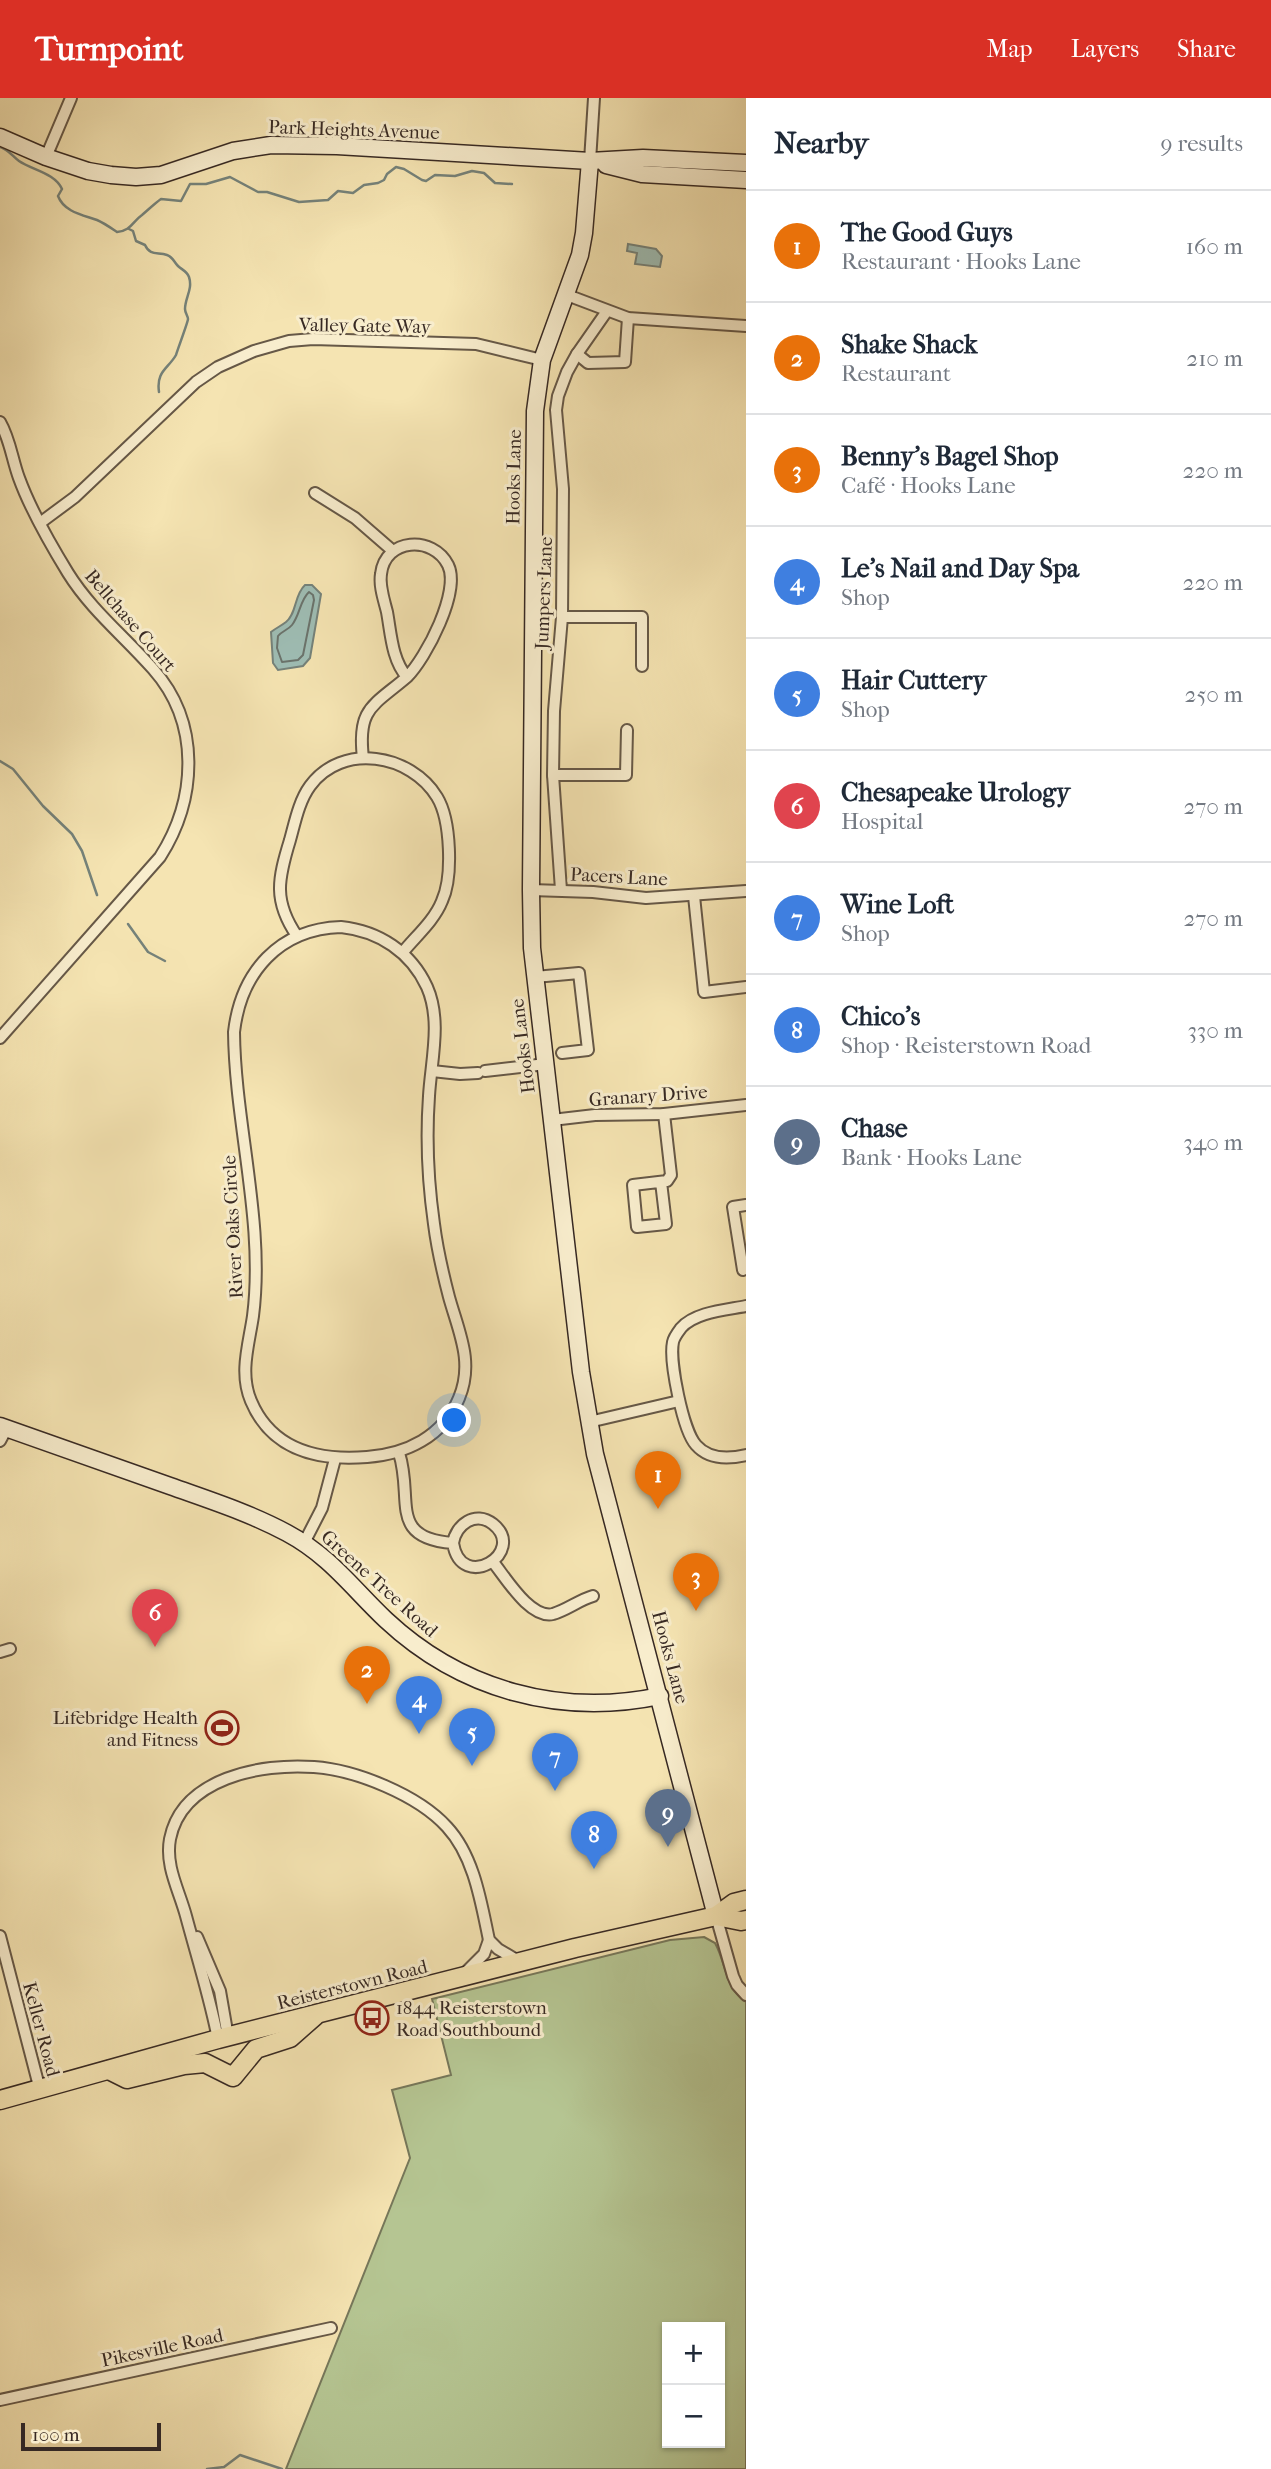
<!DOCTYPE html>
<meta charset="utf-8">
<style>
:root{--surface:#fff;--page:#f2f2f3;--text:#1f2937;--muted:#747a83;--line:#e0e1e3;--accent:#d93025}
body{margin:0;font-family:"IM FELL French Canon",serif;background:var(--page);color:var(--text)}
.controls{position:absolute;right:21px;bottom:21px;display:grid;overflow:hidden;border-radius:0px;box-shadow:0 2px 5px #0004}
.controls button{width:63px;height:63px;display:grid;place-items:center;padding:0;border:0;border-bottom:2px solid var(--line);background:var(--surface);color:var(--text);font:35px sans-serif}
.scale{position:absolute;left:21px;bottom:18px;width:140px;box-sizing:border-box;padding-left:7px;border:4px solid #372923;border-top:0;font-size:19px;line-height:24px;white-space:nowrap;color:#372923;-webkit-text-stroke:5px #f8edcd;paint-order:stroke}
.you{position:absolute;left:455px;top:1323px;width:24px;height:24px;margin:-18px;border:5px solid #fff;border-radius:50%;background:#1a73e8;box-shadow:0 0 0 10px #1a73e833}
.badge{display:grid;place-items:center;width:46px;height:46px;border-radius:50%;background:var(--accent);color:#fff;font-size:23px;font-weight:700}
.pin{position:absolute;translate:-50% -58px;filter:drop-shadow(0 2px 4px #0008)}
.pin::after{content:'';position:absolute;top:37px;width:24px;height:21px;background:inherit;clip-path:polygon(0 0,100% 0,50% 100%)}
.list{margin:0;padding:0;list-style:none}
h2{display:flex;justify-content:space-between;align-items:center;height:91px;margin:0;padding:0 28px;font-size:30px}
h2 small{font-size:23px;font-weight:400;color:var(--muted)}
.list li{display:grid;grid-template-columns:46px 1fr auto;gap:21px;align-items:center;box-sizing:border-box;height:112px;padding:0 28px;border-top:2px solid var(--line)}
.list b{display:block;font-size:26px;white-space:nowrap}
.list p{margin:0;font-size:23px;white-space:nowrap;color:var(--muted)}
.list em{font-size:23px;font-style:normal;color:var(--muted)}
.map{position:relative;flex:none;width:746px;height:2371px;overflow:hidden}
header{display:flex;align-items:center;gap:42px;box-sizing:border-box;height:98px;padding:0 35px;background:var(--accent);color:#fff}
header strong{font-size:33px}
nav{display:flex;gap:38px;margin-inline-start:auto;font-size:24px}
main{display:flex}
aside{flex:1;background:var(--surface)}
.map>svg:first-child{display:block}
.green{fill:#b5c592;stroke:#76775a;stroke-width:2;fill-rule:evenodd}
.water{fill:#9ebdb4;stroke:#75827a;stroke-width:2}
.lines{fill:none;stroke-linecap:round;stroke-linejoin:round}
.shore{stroke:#6a736c;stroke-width:2}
.stream{stroke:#75827a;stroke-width:2.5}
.street-casing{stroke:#665847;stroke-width:14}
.secondary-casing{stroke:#372923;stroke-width:19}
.primary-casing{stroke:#372923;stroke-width:21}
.street{stroke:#f8edcd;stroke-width:10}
.secondary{stroke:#f8edcd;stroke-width:16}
.primary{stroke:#f5e4b2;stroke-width:18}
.labels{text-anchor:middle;stroke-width:6;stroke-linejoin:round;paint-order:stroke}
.street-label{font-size:19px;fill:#372923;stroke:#f8edcd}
.poi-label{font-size:19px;fill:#372923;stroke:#f8edcd;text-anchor:end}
</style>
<header>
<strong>Turnpoint</strong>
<nav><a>Map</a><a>Layers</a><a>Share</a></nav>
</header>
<main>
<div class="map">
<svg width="746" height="2371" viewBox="0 0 746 2371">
<rect width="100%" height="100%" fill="#f5e4b2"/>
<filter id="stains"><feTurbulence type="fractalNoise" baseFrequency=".00286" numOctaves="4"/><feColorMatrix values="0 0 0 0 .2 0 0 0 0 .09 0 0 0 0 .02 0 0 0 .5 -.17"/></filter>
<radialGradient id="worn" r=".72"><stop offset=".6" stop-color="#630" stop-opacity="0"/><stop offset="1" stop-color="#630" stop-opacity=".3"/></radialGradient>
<!-- green -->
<path class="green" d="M704 1839 715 1845C727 1867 724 1889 746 1904V2371H286L410 2060 392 1992 451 1977 432 1901 670 1842ZM667 2229H720V2345H667Z"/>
<!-- water -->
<g class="water">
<path d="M628 146 656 151 662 158 660 169 635 166 637 155 627 153Z"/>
<path d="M305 487H312L321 496 310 560 303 568 278 572 273 565 271 534C276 530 281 528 286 524 297 515 294 497 305 487Z"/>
</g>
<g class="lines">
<!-- shore -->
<path class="shore" d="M309 494 313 497 314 502 303 557 298 562 282 564 277 550 278 538C282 533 288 532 292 527 300 517 300 502 309 494Z"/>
<!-- stream -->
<g class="stream">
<path d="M0 49C9 52 12 58 19 63 32 72 55 75 62 91L58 98C64 114 83 117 97 122 104 125 111 130 117 134 131 133 132 124 142 117 148 112 154 106 161 101L181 103 190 86H206L230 79 258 94H267L299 104 328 102 338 93 353 95 364 87 378 85 384 82 387 76 396 69 404 71 422 82 426 83 435 77 455 78 472 73 484 75 495 85 512 86"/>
<path d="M129 131 133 133 136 143 145 147C150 158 157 154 167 157 173 159 174 164 178 168 182 172 187 173 189 179 193 191 185 200 185 211 185 215 188 218 188 221 188 224 177 253 176 257 168 271 156 273 159 294"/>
<path d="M0 663 13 671 43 708 72 736 82 753 97 797"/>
<path d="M128 826 148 854 165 863"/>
<path d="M207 2371 224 2369 240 2357 282 2371"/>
</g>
<defs>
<g id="street">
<path d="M46 59 71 0"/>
<path d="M590 63 594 0"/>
<path d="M567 197 628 220 746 228"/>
<path d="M577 256 588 265 625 264 628 220"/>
<path d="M0 324C10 341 12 361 19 380 31 413 49 444 68 475 91 512 124 538 153 571 201 625 197 701 160 759L0 940"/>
<path d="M315 395 355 420 393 453"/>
<path d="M40 425 75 399 196 284 218 269 254 253 289 243 313 241 476 246 542 262"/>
<path d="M562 519H642V568"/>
<path d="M363 660C357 610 373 608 407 579 392 562 391 536 387 514 384 502 379 488 381 476 385 440 433 437 448 467 461 493 426 560 407 579"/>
<path d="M553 677H626L627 632"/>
<path d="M531 792 593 794 646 800 746 793"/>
<path d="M561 792 553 677 554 613 562 519 563 391 556 312 558 298 567 274 577 256 607 213"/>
<path d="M694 798 704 894 746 889"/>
<path d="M341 829C379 833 411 854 427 889 442 923 431 963 429 998 426 1040 428 1084 434 1126 437 1150 443 1176 449 1199 459 1235 474 1264 459 1300 443 1339 406 1356 367 1359 319 1363 272 1353 251 1303 239 1275 249 1246 253 1218 265 1125 235 1027 234 934 241 874 279 831 341 829Z"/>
<path d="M297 838C273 803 278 781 290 742 295 724 299 703 310 688 342 644 411 656 437 699 451 722 453 779 442 803 434 823 416 838 403 854"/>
<path d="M535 879 579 875 588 952 562 955"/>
<path d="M432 973 460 976 478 975"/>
<path d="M485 973 546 966"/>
<path d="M552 1022 595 1017 664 1016 746 1007"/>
<path d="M661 1084 666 1126 637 1129 633 1087 667 1083 671 1077 664 1016"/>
<path d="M743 1172 733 1109 746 1107"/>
<path d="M746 1208C726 1212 695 1214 681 1230 678 1234 674 1239 673 1244 669 1263 683 1333 696 1347 709 1362 729 1361 746 1357"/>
<path d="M589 1324 679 1303"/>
<path d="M0 1343 7 1330"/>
<path d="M399 1355C414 1401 387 1440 453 1445 461 1496 528 1454 493 1426 475 1412 456 1427 453 1445"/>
<path d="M304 1445 322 1410 335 1361"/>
<path d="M493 1464C506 1480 530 1521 553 1516 567 1512 579 1502 593 1498"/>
<path d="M0 1554 10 1551"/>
<path d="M716 1818 733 1878 737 1887 746 1897"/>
<path d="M0 1838 40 1992"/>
<path d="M197 1839 220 1893 228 1939"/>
<path d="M464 1876 484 1856 489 1842"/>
<path d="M218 1941C210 1900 197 1859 186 1818 179 1792 165 1768 170 1741 182 1680 261 1665 314 1669 356 1672 418 1697 447 1729 474 1758 481 1804 489 1842L498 1851 520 1864"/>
<path d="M0 2302 331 2230"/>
</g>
<g id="secondary">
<path d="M0 39 46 59 88 73 111 77 136 79 161 77 233 53 271 47 337 48 590 63 643 60 746 65"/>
<path d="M590 63 584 135 580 157 542 262 535 313 531 792 532 850 581 1274 595 1356 716 1818"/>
<path d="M606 67 642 76 746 82"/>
<path d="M0 1328C56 1348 113 1368 170 1388 209 1402 250 1415 287 1435 330 1458 353 1491 386 1522 461 1592 560 1619 660 1598"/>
</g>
<g id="primary">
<path d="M716 1818 734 1805 746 1802"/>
<path d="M109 1972 127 1981 184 1967 205 1965 233 1979 256 1951 290 1940 315 1918"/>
<path d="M0 2002 218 1941 575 1850 716 1818 741 1823 746 1822"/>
</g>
</defs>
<!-- street casing -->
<use href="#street" class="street-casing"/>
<!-- secondary casing -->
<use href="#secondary" class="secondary-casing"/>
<!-- primary casing -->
<use href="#primary" class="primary-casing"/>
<!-- street -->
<use href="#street" class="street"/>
<!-- secondary -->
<use href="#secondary" class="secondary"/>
<!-- primary -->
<use href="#primary" class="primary"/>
</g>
<!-- icons -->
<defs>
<symbol id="stadium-ring" viewBox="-11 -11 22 22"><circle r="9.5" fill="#f8edcd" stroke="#8f2418" stroke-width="1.5"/><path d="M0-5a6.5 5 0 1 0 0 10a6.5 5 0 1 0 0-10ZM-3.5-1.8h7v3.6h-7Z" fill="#8f2418"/></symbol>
<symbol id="bus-ring" viewBox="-11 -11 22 22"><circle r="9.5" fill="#f8edcd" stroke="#8f2418" stroke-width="1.5"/><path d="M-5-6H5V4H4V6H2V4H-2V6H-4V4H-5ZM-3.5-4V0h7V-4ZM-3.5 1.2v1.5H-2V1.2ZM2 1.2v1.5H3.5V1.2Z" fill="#8f2418"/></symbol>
</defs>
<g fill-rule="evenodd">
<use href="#stadium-ring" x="203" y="1611" width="38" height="38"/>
<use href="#bus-ring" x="353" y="1901" width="38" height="38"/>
</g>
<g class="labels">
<!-- street labels -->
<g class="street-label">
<text transform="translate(354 31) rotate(2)" y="7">Park Heights Avenue</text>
<text transform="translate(365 227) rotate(1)" y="7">Valley Gate Way</text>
<text transform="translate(513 379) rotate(-89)" y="7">Hooks Lane</text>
<text transform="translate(543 495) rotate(-88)" y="7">Jumpers Lane</text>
<text transform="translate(131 522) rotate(49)" y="7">Bellchase Court</text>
<text transform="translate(619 778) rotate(3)" y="7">Pacers Lane</text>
<text transform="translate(522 948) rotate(-97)" y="7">Hooks Lane</text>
<text transform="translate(648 997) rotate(-4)" y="7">Granary Drive</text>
<text transform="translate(232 1129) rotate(-93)" y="7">River Oaks Circle</text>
<text transform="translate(380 1485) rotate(42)" y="7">Greene Tree Road</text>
<text transform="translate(671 1559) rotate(75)" y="7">Hooks Lane</text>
<text transform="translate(352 1886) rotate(-14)" y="7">Reisterstown Road</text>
<text transform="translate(42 1931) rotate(75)" y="7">Keller Road</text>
<text transform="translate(162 2249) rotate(-12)" y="7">Pikesville Road</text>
</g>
<!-- poi labels -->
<g class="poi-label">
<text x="198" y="1626">Lifebridge Health<tspan x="198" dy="22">and Fitness</tspan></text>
<text x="396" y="1916" text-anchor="start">1844 Reisterstown<tspan x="396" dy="22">Road Southbound</tspan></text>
</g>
</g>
<rect width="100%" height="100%" filter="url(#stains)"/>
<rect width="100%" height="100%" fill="url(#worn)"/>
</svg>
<div class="controls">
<button>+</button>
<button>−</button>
</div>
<div class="scale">100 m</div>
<div class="you"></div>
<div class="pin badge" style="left:658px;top:1411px;background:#e8710a">1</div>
<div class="pin badge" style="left:367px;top:1606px;background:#e8710a">2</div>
<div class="pin badge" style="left:696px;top:1513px;background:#e8710a">3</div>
<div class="pin badge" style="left:419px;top:1636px;background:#3f7fe0">4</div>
<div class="pin badge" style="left:472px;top:1668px;background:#3f7fe0">5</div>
<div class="pin badge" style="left:155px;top:1549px;background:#e0444e">6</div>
<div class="pin badge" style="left:555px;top:1693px;background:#3f7fe0">7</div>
<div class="pin badge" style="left:594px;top:1771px;background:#3f7fe0">8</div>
<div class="pin badge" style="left:668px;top:1749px;background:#5c6f8a">9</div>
</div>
<aside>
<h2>Nearby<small>9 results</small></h2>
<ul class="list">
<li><span class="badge" style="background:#e8710a">1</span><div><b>The Good Guys</b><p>Restaurant · Hooks Lane</p></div><em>160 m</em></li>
<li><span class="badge" style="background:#e8710a">2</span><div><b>Shake Shack</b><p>Restaurant</p></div><em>210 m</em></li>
<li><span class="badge" style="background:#e8710a">3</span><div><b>Benny's Bagel Shop</b><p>Café · Hooks Lane</p></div><em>220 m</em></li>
<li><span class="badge" style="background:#3f7fe0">4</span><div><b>Le's Nail and Day Spa</b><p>Shop</p></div><em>220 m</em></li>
<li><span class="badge" style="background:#3f7fe0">5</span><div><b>Hair Cuttery</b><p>Shop</p></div><em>250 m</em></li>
<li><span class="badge" style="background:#e0444e">6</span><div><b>Chesapeake Urology</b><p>Hospital</p></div><em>270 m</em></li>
<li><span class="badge" style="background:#3f7fe0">7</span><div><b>Wine Loft</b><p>Shop</p></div><em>270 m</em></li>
<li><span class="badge" style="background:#3f7fe0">8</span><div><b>Chico's</b><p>Shop · Reisterstown Road</p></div><em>330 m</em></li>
<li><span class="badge" style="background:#5c6f8a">9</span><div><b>Chase</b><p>Bank · Hooks Lane</p></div><em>340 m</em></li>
</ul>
</aside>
</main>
